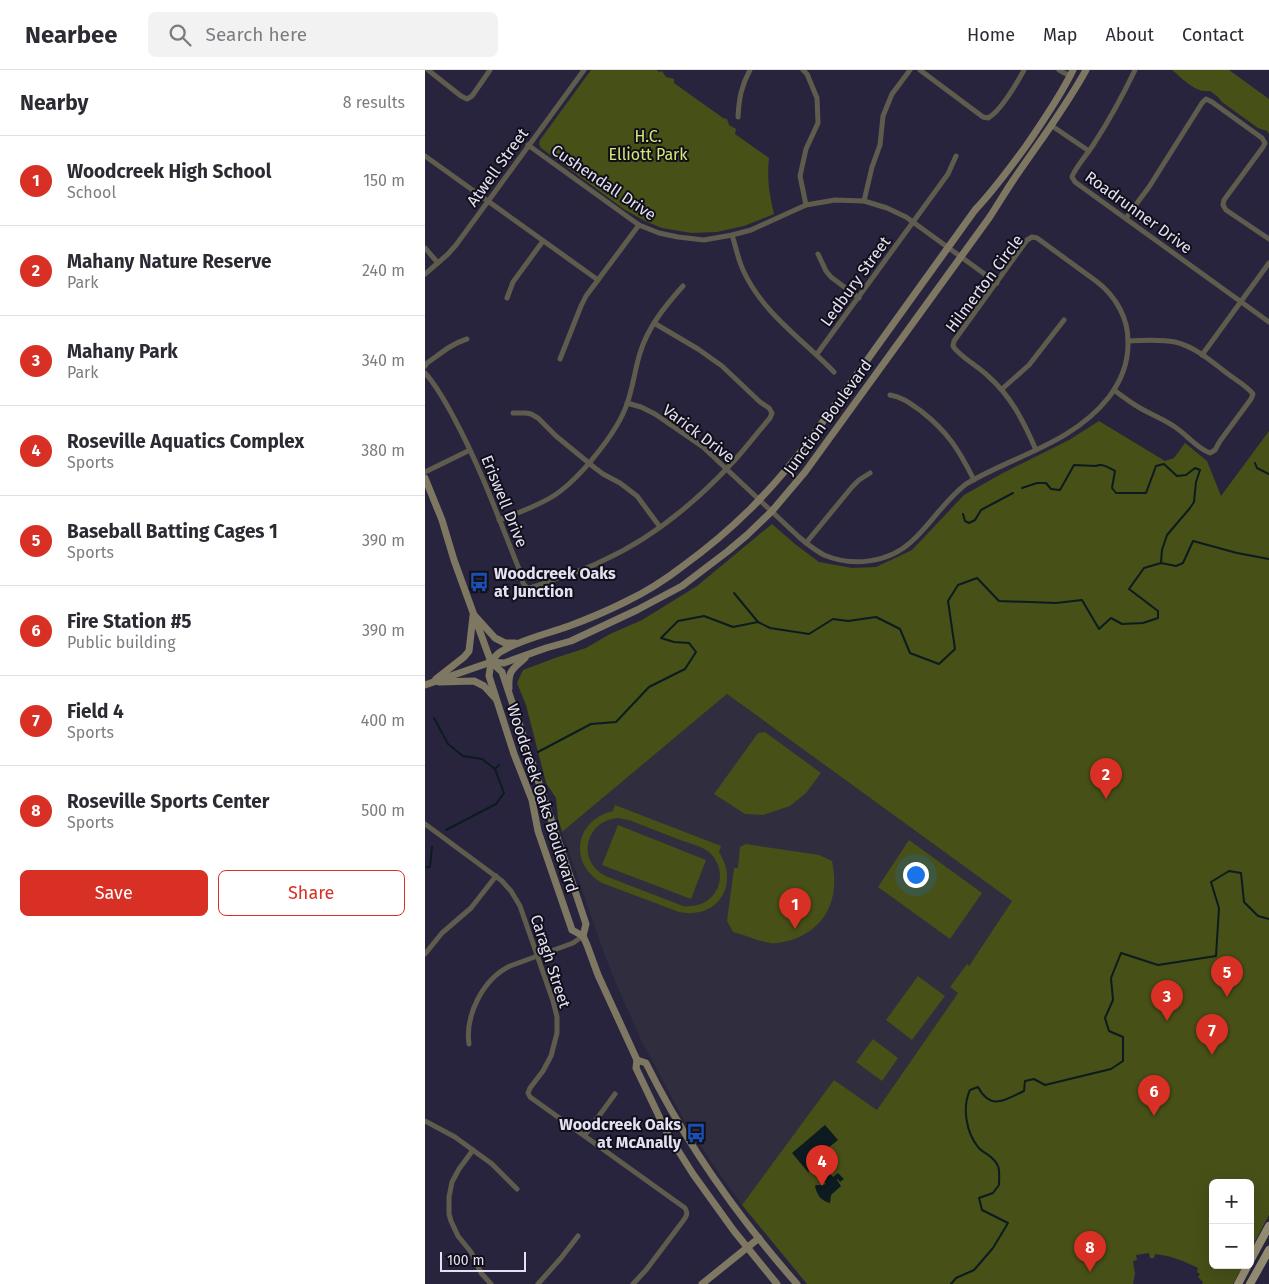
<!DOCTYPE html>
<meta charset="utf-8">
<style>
:root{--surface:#fff;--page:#f2f2f3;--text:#2b2b33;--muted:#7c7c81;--line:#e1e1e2;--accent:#d93025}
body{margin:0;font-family:"Fira Sans",sans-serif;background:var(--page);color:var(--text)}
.controls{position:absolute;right:15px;bottom:15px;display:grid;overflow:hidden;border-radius:8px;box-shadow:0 5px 20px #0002}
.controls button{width:45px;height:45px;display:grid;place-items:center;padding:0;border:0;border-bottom:1px solid var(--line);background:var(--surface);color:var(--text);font:25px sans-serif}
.scale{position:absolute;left:15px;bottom:12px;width:86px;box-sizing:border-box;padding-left:5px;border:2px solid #e3e1f2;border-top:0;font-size:14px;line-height:18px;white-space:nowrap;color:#e3e1f2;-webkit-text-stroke:4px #110f1a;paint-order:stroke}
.you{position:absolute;left:490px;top:804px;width:18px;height:18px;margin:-12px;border:4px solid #fff;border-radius:50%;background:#1a73e8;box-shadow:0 0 0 8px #1a73e833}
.badge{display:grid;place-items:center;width:32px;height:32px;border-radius:50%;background:var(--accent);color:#fff;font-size:16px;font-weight:700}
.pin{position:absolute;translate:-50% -41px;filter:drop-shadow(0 1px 2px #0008)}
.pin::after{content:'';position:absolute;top:26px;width:18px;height:15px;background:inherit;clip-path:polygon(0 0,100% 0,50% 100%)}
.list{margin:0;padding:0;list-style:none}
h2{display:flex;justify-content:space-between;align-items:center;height:65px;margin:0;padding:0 20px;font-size:21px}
h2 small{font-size:16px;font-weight:400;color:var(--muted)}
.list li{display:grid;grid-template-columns:32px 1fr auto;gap:15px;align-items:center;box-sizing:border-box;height:90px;padding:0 20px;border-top:1px solid var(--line)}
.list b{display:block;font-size:19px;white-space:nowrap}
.list p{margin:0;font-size:16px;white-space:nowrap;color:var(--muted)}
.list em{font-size:16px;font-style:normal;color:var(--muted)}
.actions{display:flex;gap:10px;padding:15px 20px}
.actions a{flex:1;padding:11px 0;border:1px solid var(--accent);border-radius:8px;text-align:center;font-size:18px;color:var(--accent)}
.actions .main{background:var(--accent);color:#fff}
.icon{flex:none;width:28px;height:28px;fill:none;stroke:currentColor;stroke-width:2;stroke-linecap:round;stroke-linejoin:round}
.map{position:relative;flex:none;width:844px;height:1214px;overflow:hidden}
header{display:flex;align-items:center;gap:30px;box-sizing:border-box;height:70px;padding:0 25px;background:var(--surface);border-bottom:1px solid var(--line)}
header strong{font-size:24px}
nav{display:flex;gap:28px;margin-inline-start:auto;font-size:18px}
.search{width:350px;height:45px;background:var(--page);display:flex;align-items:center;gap:12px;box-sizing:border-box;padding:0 18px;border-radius:8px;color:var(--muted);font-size:19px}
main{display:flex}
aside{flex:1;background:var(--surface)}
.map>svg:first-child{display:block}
.education{fill:#302d3e}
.green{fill:#465017;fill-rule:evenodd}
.water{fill:#0b1b1f}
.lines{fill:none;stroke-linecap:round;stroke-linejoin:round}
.stream{stroke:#0b1b1f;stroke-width:2}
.street{stroke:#5f5c4e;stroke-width:5}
.secondary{stroke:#7e7863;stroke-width:7}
.primary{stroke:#968e73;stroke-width:8}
.labels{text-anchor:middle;stroke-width:4;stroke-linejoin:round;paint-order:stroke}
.park-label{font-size:16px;fill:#d4ea78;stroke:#110f1a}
.street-label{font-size:16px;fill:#e3e1f2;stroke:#110f1a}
.poi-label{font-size:16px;font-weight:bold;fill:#e3e1f2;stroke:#110f1a;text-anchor:start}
</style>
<header>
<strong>Nearbee</strong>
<div class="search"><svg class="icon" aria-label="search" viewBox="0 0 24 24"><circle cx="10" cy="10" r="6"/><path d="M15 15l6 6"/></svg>Search here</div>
<nav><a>Home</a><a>Map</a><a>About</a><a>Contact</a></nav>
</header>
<main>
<aside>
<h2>Nearby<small>8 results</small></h2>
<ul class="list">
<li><span class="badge">1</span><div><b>Woodcreek High School</b><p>School</p></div><em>150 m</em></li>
<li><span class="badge">2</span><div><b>Mahany Nature Reserve</b><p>Park</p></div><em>240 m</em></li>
<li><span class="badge">3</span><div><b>Mahany Park</b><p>Park</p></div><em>340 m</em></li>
<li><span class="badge">4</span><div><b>Roseville Aquatics Complex</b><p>Sports</p></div><em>380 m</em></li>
<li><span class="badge">5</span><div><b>Baseball Batting Cages 1</b><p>Sports</p></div><em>390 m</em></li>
<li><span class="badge">6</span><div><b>Fire Station #5</b><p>Public building</p></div><em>390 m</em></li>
<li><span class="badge">7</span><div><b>Field 4</b><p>Sports</p></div><em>400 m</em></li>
<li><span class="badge">8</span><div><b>Roseville Sports Center</b><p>Sports</p></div><em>500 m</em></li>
</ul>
<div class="actions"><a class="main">Save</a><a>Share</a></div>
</aside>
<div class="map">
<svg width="844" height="1214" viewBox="0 0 844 1214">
<rect width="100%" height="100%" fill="#29243d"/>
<!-- education -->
<path class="education" d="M302 624 587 831 544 896 542 895 526 916 533 923 452 1040 409 1011 317 1135 289 1096 259 1050 216 970 194 920 180 886 137 762Z"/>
<!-- green -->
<g class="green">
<path d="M166 0H232L234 2 237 1 241 7 249 9V13L298 48 302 49 304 55 311 59 310 64 344 88C342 110 344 122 349 144L319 156 292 162 266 163 237 158 220 151 200 140 116 78 114 74 115 70Z"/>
<path d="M747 0H804L844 29V64L842 61 833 58 797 32 792 26 785 21C770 23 758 9 747 0Z"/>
<path d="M674 351 740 391 749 388 760 373 782 391 796 426 844 361V1145L825 1181V1113H788V1195H818L808 1214H777L778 1212 773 1207 775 1204 772 1202 773 1198C759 1191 747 1186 730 1184L729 1188H725L724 1183 711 1185 712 1190 708 1191 710 1204 708 1214H382L317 1135 409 1010 452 1040 533 923 525 917 542 894 544 896 587 831 302 624 137 762 133 748 131 728 121 713 101 635 92 613 98 600 133 587 161 578 185 564 217 550 272 516 347 454 370 474 394 492 427 498 451 497 487 480 539 425 578 403 644 370Z"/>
<path d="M340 662 396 703 381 723 365 736 338 745 320 744 289 724 333 663Z"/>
<path d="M190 735 296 776 294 782C315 814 293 850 254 842L177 813C143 793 150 750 188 741ZM193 748 204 750C221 757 238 763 255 770 264 773 276 776 284 782 296 793 299 811 289 824 282 834 270 837 258 836L183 807C151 793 159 751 193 748Z"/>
<path d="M193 755 281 790 266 829 177 795Z"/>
<path d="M484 770 557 823 525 869 453 817Z"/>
<path d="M321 774 394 785 407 791C414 824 405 854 372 868 364 871 353 874 345 873 333 871 320 865 308 862L302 851 309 798H313L315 777Z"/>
<path d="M493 906 520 926 487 970 461 950Z"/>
<path d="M448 969 473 988 457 1011 431 992Z"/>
</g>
<!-- water -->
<g class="water">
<path d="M400 1055 413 1070 386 1092 390 1096 383 1102 367 1083Z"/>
<path d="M403 1101 408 1107 413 1103 419 1109 415 1112 413 1109 412 1110 416 1116 406 1125 405 1133C396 1131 392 1125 390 1116L391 1115H398L401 1114 396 1108Z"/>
</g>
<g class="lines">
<!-- stream -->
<g class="stream">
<path d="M830 393 832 398 844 404"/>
<path d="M597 418 612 413H621L626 419 635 420 649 395 671 396C678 393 684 398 690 401L687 418 691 423H721L731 396 739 394 752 406 761 405 770 398 775 400 771 412 769 432 765 438 742 465 737 480 736 492"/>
<path d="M538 444 540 451 544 453 550 450 556 440 588 423"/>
<path d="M309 523 333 552"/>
<path d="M9 648 23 674 38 686 57 689 70 699"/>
<path d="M113 682 166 654 191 652 224 617 260 599 271 582 264 573 249 572 236 568 253 551 279 546 308 557 333 552 345 558 384 564 408 549 423 551 451 547 475 559 485 583 514 594 530 579 523 531 533 515 552 508 574 531 631 533 657 530 674 559 686 548 697 554 718 553 733 548V541L704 519 719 498 736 493 751 496 758 493 768 471 812 483 844 489"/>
<path d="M21 760 71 734 79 723 70 699 74 695"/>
<path d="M0 797H5L7 777"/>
<path d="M526 1214 531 1208 549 1200 568 1178 583 1153 557 1140 554 1128 568 1123 574 1115C574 1109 575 1101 573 1096 569 1086 559 1084 553 1077 541 1062 537 1037 545 1020L553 1017C566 1041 580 1030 599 1021L600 1011 609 1009 620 1015 686 999 698 991V967L684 961 680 948 688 930 686 908 696 883 733 895 791 886 794 838 786 812 804 801 816 803 819 832 833 846 844 849"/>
</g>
<!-- street -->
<g class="street">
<path d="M3 0 36 26 42 29 47 26 65 0"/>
<path d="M378 0 382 4 392 28 393 53 381 79 375 106 381 135"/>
<path d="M495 0 558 47 563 48C575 42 592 13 599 0"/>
<path d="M634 0 645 6"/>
<path d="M710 0C698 25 685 49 670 72 665 81 649 99 647 107L650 112 844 252"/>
<path d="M313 47C314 29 316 16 325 0"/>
<path d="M627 56 664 81"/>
<path d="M103 75 214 155 234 163 253 167 279 170 307 165 326 160 381 135 410 130 439 131 462 138 481 147 572 213"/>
<path d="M0 86 173 210"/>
<path d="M439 131 447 97 455 75 458 46 467 24 485 0"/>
<path d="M701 148 724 117 777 33 781 29 787 32 837 68 840 73 838 77 799 130 798 135 801 140 844 169"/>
<path d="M307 165C311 177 313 190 319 202 338 243 378 270 409 302"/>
<path d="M0 178 13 193"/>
<path d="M393 184 401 201 406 207 434 228"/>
<path d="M0 204 23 184 31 175 159 0"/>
<path d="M82 228 88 212 118 171"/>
<path d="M392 284 523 104 531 86"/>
<path d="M777 285 844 193"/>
<path d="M135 289 156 236 161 226 214 155"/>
<path d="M0 296 2 293C15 284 26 274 42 269"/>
<path d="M0 303C12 316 21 333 29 348 56 398 75 452 96 504L98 513 102 518C110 518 132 508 141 505 154 501 166 497 177 491 226 469 271 432 308 392 321 378 332 363 345 348L347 343 344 338 335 332 297 296 273 279 229 253"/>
<path d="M577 319 604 295 639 250"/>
<path d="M689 320C697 326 706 333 715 338 727 345 739 349 750 357 762 365 773 379 785 383L790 380 795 371 826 329 828 324C823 317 811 310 803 304 787 292 771 277 750 272 735 269 719 270 703 271"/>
<path d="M465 325C478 327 486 334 496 341 523 362 534 380 549 410"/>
<path d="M202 333 216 337 230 344 278 377 374 467C382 474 390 480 399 485 427 497 463 493 486 472 506 454 519 431 541 414 590 385 647 374 684 327 696 311 703 293 703 274 704 249 691 226 671 211L612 168 607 167 602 170 529 271 528 276C534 286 554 297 563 306 586 326 599 352 611 380"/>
<path d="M88 343H101L106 344 113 348 131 366 170 398 178 404 195 413 212 426 235 457"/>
<path d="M0 402 45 380"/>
<path d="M74 450C93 443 113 436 130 425 155 408 192 363 202 334 208 317 210 299 215 283 223 257 240 236 258 216"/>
<path d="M381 473 427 417 434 410 445 403"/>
<path d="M0 754 77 811 86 821 95 836 128 931 132 947V963L126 986 118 1001 105 1018 103 1023 105 1027 260 1138C263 1143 262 1146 258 1151L221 1200 208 1214"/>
<path d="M0 884 17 863 46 838 71 806"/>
<path d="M44 974C40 945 58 909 85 896L148 873 158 866"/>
<path d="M0 1051 30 1067 67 1094 92 1119"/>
<path d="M160 1065 190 1024"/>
<path d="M48 1080 34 1099 27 1112 24 1127V1144L26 1151 33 1166 46 1182 56 1203 66 1214"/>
<path d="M113 1214 136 1188 153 1166"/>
</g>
<!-- secondary -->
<g class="secondary">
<path d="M0 408 17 450 29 490 66 592 77 602 161 854 158 866 162 875 173 905 212 990 211 998 242 1063 268 1104 309 1161 352 1214"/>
<path d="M51 547 70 568 80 573H90"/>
<path d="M66 592C69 588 72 583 77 581 97 569 122 564 144 556 163 549 182 541 200 532 221 522 240 510 258 496 309 459 346 421 384 371L550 140C569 120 585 98 601 76 618 51 635 27 648 0"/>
<path d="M66 592 64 606 89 684 107 730 113 761 147 860 158 866"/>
<path d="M11 609 39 587 44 581 48 546"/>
<path d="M14 612 49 611 59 616 70 628"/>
<path d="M0 615 66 592 79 593 121 578 146 571 212 540 257 516 303 481 322 465 347 441 380 402 564 148C572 136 579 124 587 112 612 75 639 40 661 0"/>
<path d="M84 618C83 600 88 599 100 588"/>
<path d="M212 990 221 993C260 1072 313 1147 372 1214"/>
<path d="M277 1214 334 1168"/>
</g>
<!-- primary -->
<g class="primary">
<path d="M825 1191 844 1156"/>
<path d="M813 1214 823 1195"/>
<path d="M825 1214 844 1180"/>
</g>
</g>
<!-- icons -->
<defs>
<symbol id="bus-bare" viewBox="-9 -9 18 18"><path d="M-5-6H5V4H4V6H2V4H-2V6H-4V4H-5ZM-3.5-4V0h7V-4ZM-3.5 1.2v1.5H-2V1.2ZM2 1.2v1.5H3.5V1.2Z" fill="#1a4fb4" stroke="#110f1a" stroke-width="2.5" paint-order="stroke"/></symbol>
</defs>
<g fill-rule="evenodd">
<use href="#bus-bare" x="40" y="498" width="28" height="28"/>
<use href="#bus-bare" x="257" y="1049" width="28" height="28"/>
</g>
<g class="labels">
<!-- park labels -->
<g class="park-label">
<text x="223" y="72">H.C.<tspan x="223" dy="18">Elliott Park</tspan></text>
</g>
<!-- street labels -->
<g class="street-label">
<text transform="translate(72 97) rotate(-54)" y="6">Atwell Street</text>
<text transform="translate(179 112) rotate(34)" y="6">Cushendall Drive</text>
<text transform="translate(714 142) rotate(36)" y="6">Roadrunner Drive</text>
<text transform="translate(430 211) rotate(-54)" y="6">Ledbury Street</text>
<text transform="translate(559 213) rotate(-53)" y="6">Hilmerton Circle</text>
<text transform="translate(402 347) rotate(-54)" y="6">Junction Boulevard</text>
<text transform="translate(274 363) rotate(37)" y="6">Varick Drive</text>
<text transform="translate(80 431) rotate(68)" y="6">Eriswell Drive</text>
<text transform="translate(118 728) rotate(72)" y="6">Woodcreek Oaks Boulevard</text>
<text transform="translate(126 891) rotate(72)" y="6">Caragh Street</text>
</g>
<!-- poi labels -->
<g class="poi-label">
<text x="69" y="509">Woodcreek Oaks<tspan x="69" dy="18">at Junction</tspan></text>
<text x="256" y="1060" text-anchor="end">Woodcreek Oaks<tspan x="256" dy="18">at McAnally</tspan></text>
</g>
</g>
</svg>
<div class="controls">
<button>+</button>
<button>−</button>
</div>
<div class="scale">100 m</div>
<div class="you"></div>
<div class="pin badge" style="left:370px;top:859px">1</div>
<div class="pin badge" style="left:681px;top:729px">2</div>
<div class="pin badge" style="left:742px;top:951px">3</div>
<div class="pin badge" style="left:397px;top:1116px">4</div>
<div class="pin badge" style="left:802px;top:927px">5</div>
<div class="pin badge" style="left:729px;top:1046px">6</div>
<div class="pin badge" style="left:787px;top:985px">7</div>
<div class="pin badge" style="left:665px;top:1202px">8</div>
</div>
</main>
